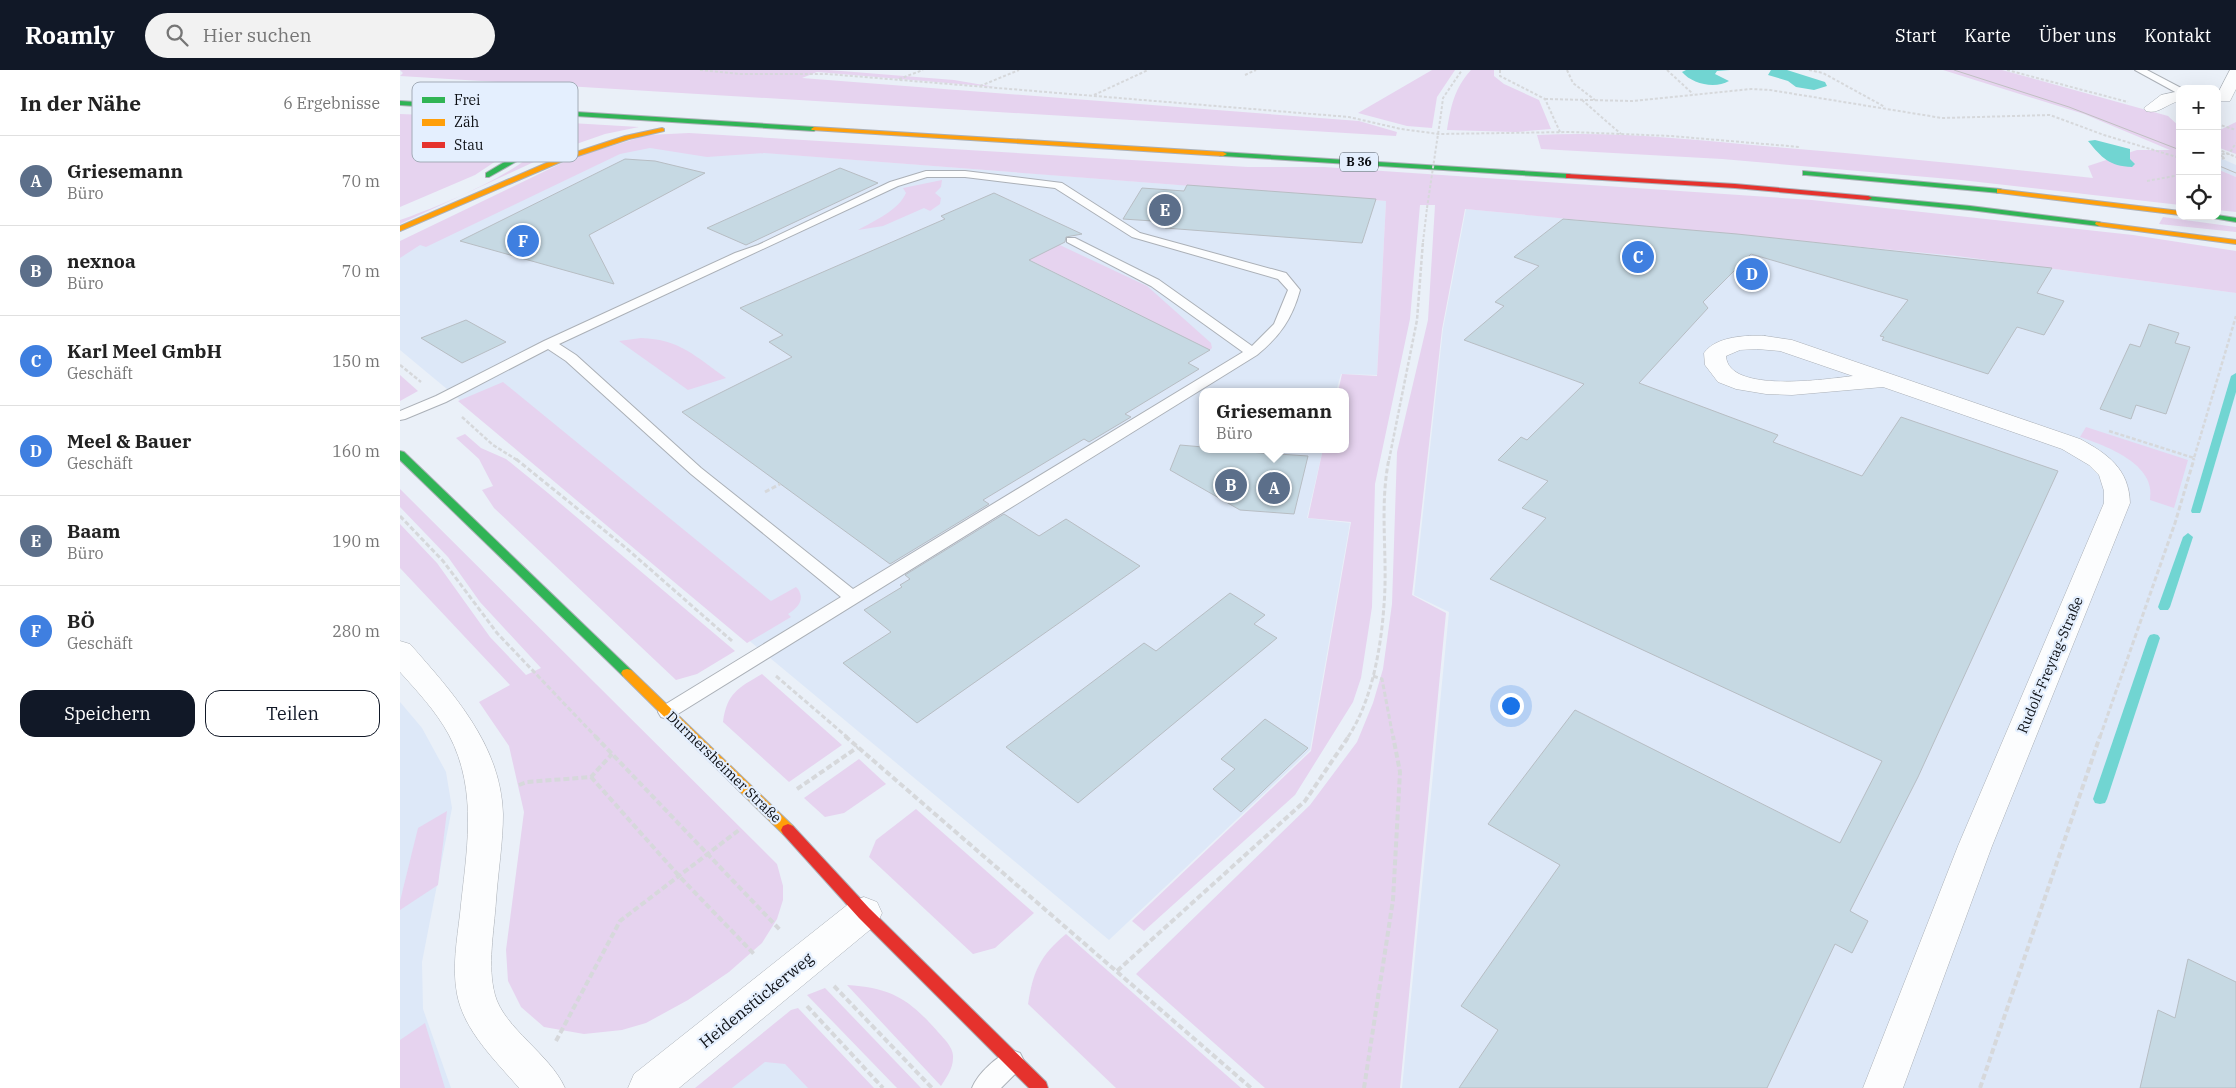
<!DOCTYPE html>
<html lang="de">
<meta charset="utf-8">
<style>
:root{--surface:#fff;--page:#f2f2f2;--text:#222;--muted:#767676;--line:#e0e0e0;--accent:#111827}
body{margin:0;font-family:"IBM Plex Serif",serif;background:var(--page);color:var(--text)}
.controls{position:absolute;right:15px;top:15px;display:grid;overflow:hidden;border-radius:10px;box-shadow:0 5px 20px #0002}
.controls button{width:45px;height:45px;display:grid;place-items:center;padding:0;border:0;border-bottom:1px solid var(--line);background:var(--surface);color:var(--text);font:25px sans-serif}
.you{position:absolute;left:1110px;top:635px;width:18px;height:18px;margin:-12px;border:4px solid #fff;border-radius:50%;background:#1a73e8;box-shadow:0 0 0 8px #1a73e833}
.badge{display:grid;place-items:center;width:32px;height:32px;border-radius:50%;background:var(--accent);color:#fff;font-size:16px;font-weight:700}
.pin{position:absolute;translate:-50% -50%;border:2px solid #fff;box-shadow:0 1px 5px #0006}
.popup{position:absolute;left:799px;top:318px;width:150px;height:65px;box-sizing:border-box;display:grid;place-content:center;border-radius:10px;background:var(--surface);filter:drop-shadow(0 1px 4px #0005);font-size:16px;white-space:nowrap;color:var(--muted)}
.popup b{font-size:19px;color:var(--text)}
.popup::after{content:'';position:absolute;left:50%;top:100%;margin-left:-10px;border:10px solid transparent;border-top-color:var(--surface)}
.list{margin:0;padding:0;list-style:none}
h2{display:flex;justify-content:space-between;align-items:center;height:65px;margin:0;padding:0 20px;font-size:21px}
h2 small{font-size:16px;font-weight:400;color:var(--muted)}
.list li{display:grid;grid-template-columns:32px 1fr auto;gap:15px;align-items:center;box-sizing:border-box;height:90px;padding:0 20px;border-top:1px solid var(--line)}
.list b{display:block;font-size:19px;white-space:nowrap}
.list p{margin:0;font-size:16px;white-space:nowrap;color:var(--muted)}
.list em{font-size:16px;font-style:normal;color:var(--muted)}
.actions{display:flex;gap:10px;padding:15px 20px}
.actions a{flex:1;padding:11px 0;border:1px solid var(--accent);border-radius:15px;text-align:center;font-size:18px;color:var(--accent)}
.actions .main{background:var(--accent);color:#fff}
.icon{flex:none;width:28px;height:28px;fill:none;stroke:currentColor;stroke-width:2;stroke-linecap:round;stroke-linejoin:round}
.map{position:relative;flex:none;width:1836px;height:1018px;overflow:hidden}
header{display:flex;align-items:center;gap:30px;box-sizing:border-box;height:70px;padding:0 25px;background:var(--accent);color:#fff}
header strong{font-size:24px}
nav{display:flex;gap:28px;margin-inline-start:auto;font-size:18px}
.search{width:350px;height:45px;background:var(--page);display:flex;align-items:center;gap:12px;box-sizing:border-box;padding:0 18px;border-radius:28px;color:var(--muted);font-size:19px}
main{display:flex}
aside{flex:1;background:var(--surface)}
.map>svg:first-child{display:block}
.built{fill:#dde8f8}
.green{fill:#e6d3ef}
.water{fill:#71d5d2}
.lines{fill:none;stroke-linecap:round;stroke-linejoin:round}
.stream{fill:#71d5d2;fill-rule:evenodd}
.building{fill:#c6d9e3;stroke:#b7bdc3}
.lane-casing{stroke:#abb0b7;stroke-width:2}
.street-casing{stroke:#abb0b7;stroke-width:1}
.fast-casing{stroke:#abb0b7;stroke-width:2}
.slow-casing{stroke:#abb0b7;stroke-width:2}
.jam-casing{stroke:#abb0b7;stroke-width:2}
.path-far3{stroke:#d6d8db;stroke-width:2;stroke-dasharray:3 2;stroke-linecap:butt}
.path-far2{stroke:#d6d8db;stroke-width:2.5;stroke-dasharray:4 2;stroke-linecap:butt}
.path-far1{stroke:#d6d8db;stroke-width:3;stroke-dasharray:5 2.5;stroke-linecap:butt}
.path{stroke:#d6d8db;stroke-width:4;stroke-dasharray:6 3;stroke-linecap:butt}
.lane{fill:#fcfdfe;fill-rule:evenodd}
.street{fill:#fcfdfe;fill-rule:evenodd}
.fast{fill:#30b455;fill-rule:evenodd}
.slow{fill:#ff9f0a;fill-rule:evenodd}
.jam{fill:#e5322d;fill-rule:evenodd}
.tram{stroke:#c0c0c2;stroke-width:1}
.path-bridge{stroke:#d6d8db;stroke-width:2;stroke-dasharray:3 2;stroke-linecap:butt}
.labels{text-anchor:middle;stroke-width:4.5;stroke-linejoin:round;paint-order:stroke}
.shield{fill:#e4effe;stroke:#4d525a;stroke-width:1}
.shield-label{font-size:12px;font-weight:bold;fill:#0c0f14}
.street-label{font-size:14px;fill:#0c0f14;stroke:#e4effe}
.near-street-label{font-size:16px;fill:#0c0f14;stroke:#e4effe}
.key{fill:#e4effe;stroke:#a3acb8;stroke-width:1}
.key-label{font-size:14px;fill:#0c0f14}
</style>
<header>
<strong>Roamly</strong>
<div class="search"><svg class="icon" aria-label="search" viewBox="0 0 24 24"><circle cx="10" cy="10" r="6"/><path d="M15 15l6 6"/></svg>Hier suchen</div>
<nav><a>Start</a><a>Karte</a><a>Über uns</a><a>Kontakt</a></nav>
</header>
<main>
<aside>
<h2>In der Nähe<small>6 Ergebnisse</small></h2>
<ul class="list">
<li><span class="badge" style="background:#5c6f8a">A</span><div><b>Griesemann</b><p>Büro</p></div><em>70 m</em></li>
<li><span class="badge" style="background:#5c6f8a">B</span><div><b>nexnoa</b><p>Büro</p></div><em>70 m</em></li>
<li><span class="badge" style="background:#3f7fe0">C</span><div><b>Karl Meel GmbH</b><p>Geschäft</p></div><em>150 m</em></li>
<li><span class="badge" style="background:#3f7fe0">D</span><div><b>Meel &amp; Bauer</b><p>Geschäft</p></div><em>160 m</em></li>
<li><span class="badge" style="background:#5c6f8a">E</span><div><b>Baam</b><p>Büro</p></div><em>190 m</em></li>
<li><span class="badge" style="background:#3f7fe0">F</span><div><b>BÖ</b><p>Geschäft</p></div><em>280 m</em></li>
</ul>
<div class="actions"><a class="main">Speichern</a><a>Teilen</a></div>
</aside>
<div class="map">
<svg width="1836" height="1018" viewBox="0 0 1836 1018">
<rect width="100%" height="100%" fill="#eaf0f8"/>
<!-- built -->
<g class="built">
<path d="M251 74 986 131 977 305 941 304 936 322H803V379H923L907 448 950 453 910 680 709 870 0 280V183L217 83Z"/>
<path d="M1818 87 1836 95V107L1817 99Z"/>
<path d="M1066 139 1557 186 1836 223V1018H1002L1049 542 1014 525 1043 259Z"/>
<path d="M0 632 22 658 46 702 52 738 22 892 23 939 51 1018H0Z"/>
<path d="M377 979 412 1018H329Z"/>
</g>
<!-- green -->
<g class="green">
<path d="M0 0H429L554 10 595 17 417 2 402 8 959 51 997 62 996 66 0 6 3 3Z"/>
<path d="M1032 0H1055L1037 27 1032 58 1007 56 958 43Z"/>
<path d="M1071 0H1094V6L1104 14 1139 30 1151 59 1116 62 1047 60C1051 36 1054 19 1071 0Z"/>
<path d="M1543 0H1602L1768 46 1780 57V135L1561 110 1322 89 1141 79 1137 65C1212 61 1289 69 1364 76 1474 85 1583 96 1693 108L1688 96 1737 80H1770L1684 44Z"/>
<path d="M0 44C37 46 88 41 117 67L111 81 75 105 0 137Z"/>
<path d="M137 51 239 57 205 64 162 79 0 154V150C35 138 112 106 137 80 140 76 142 70 144 66L139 57 134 53Z"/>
<path d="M1836 52V84L1817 77V58L1822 59Z"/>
<path d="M289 63 848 97H924L1412 130 1733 165 1836 181V223L1557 186 1065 139 1042 259 1012 525 1046 543 1000 1018H865L736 904 910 735 957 672 973 633 983 599 992 534 997 382 1028 250 1035 135H1020L1010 249 975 414 972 537 961 608 953 632 895 725 744 861 732 851 911 681 951 452 908 448 923 379H945V322H938L942 304 977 306 986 131 364 83 307 87 250 78 220 84 26 177 20 175 0 188V171L172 88 248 65Z"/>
<path d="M1817 99 1836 107V142L1817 140Z"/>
<path d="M542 110 541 117 535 123 541 128 540 134 530 141 524 138 483 156 458 160C474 151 499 140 506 123L503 118Z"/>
<path d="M1763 147 1836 157V162L1759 154Z"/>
<path d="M647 169 747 216 811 273 812 278 810 280 616 183Z"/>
<path d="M241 268C280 269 296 287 326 308L288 320 219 271Z"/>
<path d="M0 305 18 321 0 331Z"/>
<path d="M103 312 371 531 396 517 398 519C405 530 398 538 388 544L391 547 347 573 58 331Z"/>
<path d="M1686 357 1788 390 1774 438 1750 430C1757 394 1706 376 1680 367Z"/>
<path d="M65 364 81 378 106 389 148 423 335 581 297 604 276 610 94 438 82 420 93 416 79 389 56 368Z"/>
<path d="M0 419 377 794 383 816V830L377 849 362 873 329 902 288 930 246 953 222 960 184 964 144 957 121 937 108 911 106 880 124 742 109 676 79 632 110 615 0 498V454L37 493 90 567 126 605 141 598 80 532 48 487 0 437Z"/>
<path d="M362 604 442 675 389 712 323 652C327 623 338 618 362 604Z"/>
<path d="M459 689 486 714 444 743 425 747 404 728Z"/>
<path d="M516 739 634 843 595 878 573 884 469 787 476 770Z"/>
<path d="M47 741 38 815 0 840V831L18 758Z"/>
<path d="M666 864 841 1018H716L628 934C633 901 640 886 666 864Z"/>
<path d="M447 915C492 918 509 929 538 962 545 970 554 978 553 988 553 999 546 1008 541 1016Z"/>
<path d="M425 918 521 1018H497L407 925Z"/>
<path d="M398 938 474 1018H408L385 994 365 992 332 1018H295L391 940Z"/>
<path d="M25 953 45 1018H0V970Z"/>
</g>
<!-- water -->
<g class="water">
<path d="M1286 0H1330L1317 1 1315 4 1329 11C1315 19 1292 14 1282 2Z"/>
<path d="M1371 0H1387L1425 12 1427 16 1414 20 1396 17 1388 11 1368 5Z"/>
<path d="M1695 70 1730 79V89L1735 94 1732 97C1709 96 1702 88 1688 71Z"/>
</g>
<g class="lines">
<!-- stream -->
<g class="stream">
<path d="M1836 303V322L1801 441 1800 443H1792L1791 441 1831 306Z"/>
<path d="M1788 463 1793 467 1770 537 1768 540H1760L1758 537 1783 467Z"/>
<path d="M1754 564 1758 565 1760 568 1707 729 1705 733 1700 734 1695 733 1693 729 1748 568 1750 565Z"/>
</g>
</g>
<!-- building -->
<g class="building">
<path d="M225 89 255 91 305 103 189 165 214 214 60 171Z"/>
<path d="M440 98 478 113 346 175 307 158Z"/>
<path d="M787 115 976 129 962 173 765 158 768 152 723 149 742 118 784 121Z"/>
<path d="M594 123 682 164 666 167 665 172 629 190 810 280 788 293 799 299 725 344 731 347 689 372 684 369 583 430 589 434 490 494 282 342 392 287 369 272 383 265 340 238 545 149 541 146Z"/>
<path d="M1163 149 1337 164 1652 198 1637 223 1664 231 1644 265 1617 257 1588 304 1482 270 1484 267 1480 266 1508 230 1351 184 1303 232 1308 238 1239 313 1378 365 1373 372 1462 406 1501 347 1658 401 1518 707 1450 841 1468 851 1452 883 1435 874 1367 1018H1059L1098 960 1061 936 1160 795 1088 754 1175 640 1440 773 1482 691 1090 509 1146 448 1122 438 1148 411 1098 390 1121 367 1127 370 1184 314 1064 270 1104 236 1095 232 1139 196 1114 187Z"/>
<path d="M66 250 106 272 62 293 21 268Z"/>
<path d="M1749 254 1779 263 1775 273 1790 277 1766 344 1736 335 1731 349 1700 339 1730 274 1740 277Z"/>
<path d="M780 375 803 377V379L908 386 894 444 840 440 770 400Z"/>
<path d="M604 444 639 466 666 449 740 496 517 653 443 593 491 562 464 540 502 517 500 515 510 509 505 505Z"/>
<path d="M830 523 865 545 854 554 877 568 678 733 606 677 744 573 756 581Z"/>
<path d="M865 649 908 678 841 742 813 719 835 699 821 689Z"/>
<path d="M1788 889 1836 912V1018H1740L1758 940 1775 948Z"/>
</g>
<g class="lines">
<defs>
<g id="lane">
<path d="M1735 0H1747L1783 19H1780V24L1777 23Z"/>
<path d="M526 101H565L662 113 740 163 886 203 900 220C892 249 880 266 857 285L273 647 267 649 261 647 258 642 261 637 441 527 291 404 166 291 148 279 46 332 5 349 0 350V341L36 326 144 271 335 183 358 175 490 112ZM527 107H565L655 118 732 167 878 209 888 220 874 254 852 276 759 210 675 168H667V172L751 216 843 282 453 519 301 398 176 285 159 274 498 116Z"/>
<path d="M612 980 620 983 624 991 620 999 601 1018H572C578 1003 597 986 612 980Z"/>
</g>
<g id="street">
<path d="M1830 0H1836V19L1830 31H1818L1817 25Z"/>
<path d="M1780 21V31C1767 33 1759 45 1746 41L1744 38 1761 25Z"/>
<path d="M1365 266 1392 270 1680 369C1708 384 1729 399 1730 433L1592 776 1503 1018H1463L1558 776 1704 433V421L1699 405 1689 395 1662 379 1483 317 1392 325 1366 324 1336 319 1318 312 1305 295 1304 283C1316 266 1347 265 1365 266ZM1357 279 1380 281 1453 306C1427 309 1328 324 1326 286L1340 280Z"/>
<path d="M0 571 10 574C53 623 101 675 103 744 103 772 98 802 96 831 94 861 87 896 95 925 104 958 150 984 165 1018H119C95 990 64 961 57 924 52 897 57 870 60 844 66 783 79 722 49 665 36 641 17 621 0 602Z"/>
<path d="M464 827 477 832 482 843 477 854 279 1018H228L234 1004 451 832Z"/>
</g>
<g id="fast">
<path d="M0 31 414 57 417 59 414 61 0 35Z"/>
<path d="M91 46 125 56 134 66 124 87 89 107H86V103L118 84 127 66 121 58 91 48Z"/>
<path d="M820 82 1169 104 1173 106 1169 108 823 86H820Z"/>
<path d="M1403 101 1600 119 1604 121 1600 123 1406 105H1403Z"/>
<path d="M1465 126 1570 136 1699 152 1703 154 1699 156 1570 140 1468 130 1464 128Z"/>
<path d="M1817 145 1836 148V152L1801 146Z"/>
<path d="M0 381 4 382 231 600 233 603 231 606H223L0 390Z"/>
</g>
<g id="slow">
<path d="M414 57 823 82 827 84 823 86 412 60 411 59Z"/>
<path d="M262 58 264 59V61L229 69 163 91 0 161V156L158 88 225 66Z"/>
<path d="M1597 119 1780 141V145L1600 123H1597Z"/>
<path d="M1696 152 1836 170V174L1699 156 1695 154Z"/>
<path d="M227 599 231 600 393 756 395 760 393 764 388 766 383 764 223 606 221 603 223 600Z"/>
</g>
<g id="jam">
<path d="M1166 104 1335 114 1468 126 1472 128 1468 130 1335 118 1169 108H1166Z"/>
<path d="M388 754 393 756 469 838 646 1012 648 1018H629L459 848 383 764 381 760 383 756Z"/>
</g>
</defs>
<!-- lane casing -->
<use href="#lane" class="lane-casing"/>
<!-- street casing -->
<use href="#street" class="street-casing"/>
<!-- fast casing -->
<use href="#fast" class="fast-casing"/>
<!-- slow casing -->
<use href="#slow" class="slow-casing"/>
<!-- jam casing -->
<use href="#jam" class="jam-casing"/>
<!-- path-far3 -->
<g class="path-far3">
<path d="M300 0 340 4H428L949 47 1001 59 1039 64 1171 62 1271 66 1400 77"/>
<path d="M1100 0V6L1145 29 1160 62"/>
<path d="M1167 0 1173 13 1195 30"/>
<path d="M1267 0 1293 24"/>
<path d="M1409 0 1423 3 1485 37"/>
<path d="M1607 0 1728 32"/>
<path d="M845 5 856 0"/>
<path d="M499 9 523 0"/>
<path d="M580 16 619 0"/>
<path d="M694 25 748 0"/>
<path d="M1145 29 1232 31 1351 19 1370 20 1542 48 1650 45 1704 65 1780 88"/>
<path d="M1182 30 1221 64"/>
<path d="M1041 44 1043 28 1062 0"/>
<path d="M1817 54 1836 60"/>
<path d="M1817 79 1836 87"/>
<path d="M1817 90 1825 88 1818 84H1829L1836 73"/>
<path d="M1747 111 1780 105"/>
<path d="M1023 172 1027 138"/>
</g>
<!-- path-far2 -->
<g class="path-far2">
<path d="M0 295 21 312"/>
<path d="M62 347 93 375 117 390"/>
<path d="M1709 361 1794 388 1836 246"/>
<path d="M989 390 1017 250 1023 171"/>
<path d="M1793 390 1794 388"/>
</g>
<!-- path-far1 -->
<g class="path-far1">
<path d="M116 389 226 478 332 571"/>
<path d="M365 422 380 414"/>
<path d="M0 446 43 491 97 563 196 667"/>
<path d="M376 606 447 667"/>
<path d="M973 606 982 609 993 667"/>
<path d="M948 667C972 631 981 578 984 535 988 486 979 437 989 389"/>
<path d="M1700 667 1775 453 1794 389"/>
</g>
<!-- path -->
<g class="path">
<path d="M195 666 381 861"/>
<path d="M445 666 851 1018"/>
<path d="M191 707 279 806 354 884"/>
<path d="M119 715 127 712 191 707 212 684"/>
<path d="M397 719 458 677"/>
<path d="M717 901 905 731 949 666"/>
<path d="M434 916 532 1018"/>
<path d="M407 936 483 1018"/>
<path d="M156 971 220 851 339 760"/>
<path d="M964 1018 993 830 1000 702 993 666"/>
<path d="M1580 1018 1700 666"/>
</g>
<!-- lane -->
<use href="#lane" class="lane"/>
<!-- street -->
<use href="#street" class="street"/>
<!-- fast -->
<use href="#fast" class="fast"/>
<!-- slow -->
<use href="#slow" class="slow"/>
<!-- jam -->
<use href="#jam" class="jam"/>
<!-- tram -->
<g class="tram">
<path d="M1554 0 1669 37 1780 80"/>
<path d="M1817 95 1836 103"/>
</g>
<!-- path-bridge -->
<path class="path-bridge" d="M1027 138 1041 44"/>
</g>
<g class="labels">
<!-- shield labels -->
<rect class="shield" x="940" y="82.5" width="38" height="19" rx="4"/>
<g class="shield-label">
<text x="959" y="96">B 36</text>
</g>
<!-- street labels -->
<g class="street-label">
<text transform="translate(1650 595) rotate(-67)" y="5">Rudolf-Freytag-Straße</text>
<text transform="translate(324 697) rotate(44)" y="5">Durmersheimer Straße</text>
</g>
<!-- near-street labels -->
<g class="near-street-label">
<text transform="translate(356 930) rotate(-39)" y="6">Heidenstückerweg</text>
</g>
</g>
<!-- legend -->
<rect x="12" y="12" width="166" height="80" rx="8" class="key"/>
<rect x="22" y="27" width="23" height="6" fill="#30b455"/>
<rect x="22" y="49" width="23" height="7" fill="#ff9f0a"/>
<rect x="22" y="72" width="23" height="6" fill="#e5322d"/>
<g class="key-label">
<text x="54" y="35">Frei</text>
<text x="54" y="57">Zäh</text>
<text x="54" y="80">Stau</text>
</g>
</svg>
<div class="controls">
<button>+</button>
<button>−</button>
<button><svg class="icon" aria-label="locate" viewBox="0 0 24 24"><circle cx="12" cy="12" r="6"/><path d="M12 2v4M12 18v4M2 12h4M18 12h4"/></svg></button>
</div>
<div class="you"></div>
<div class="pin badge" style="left:874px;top:418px;background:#5c6f8a">A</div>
<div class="popup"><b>Griesemann</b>Büro</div>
<div class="pin badge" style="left:831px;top:415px;background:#5c6f8a">B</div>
<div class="pin badge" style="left:1238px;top:187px;background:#3f7fe0">C</div>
<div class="pin badge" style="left:1352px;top:204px;background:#3f7fe0">D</div>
<div class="pin badge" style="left:765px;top:140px;background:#5c6f8a">E</div>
<div class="pin badge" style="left:123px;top:171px;background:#3f7fe0">F</div>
</div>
</main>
